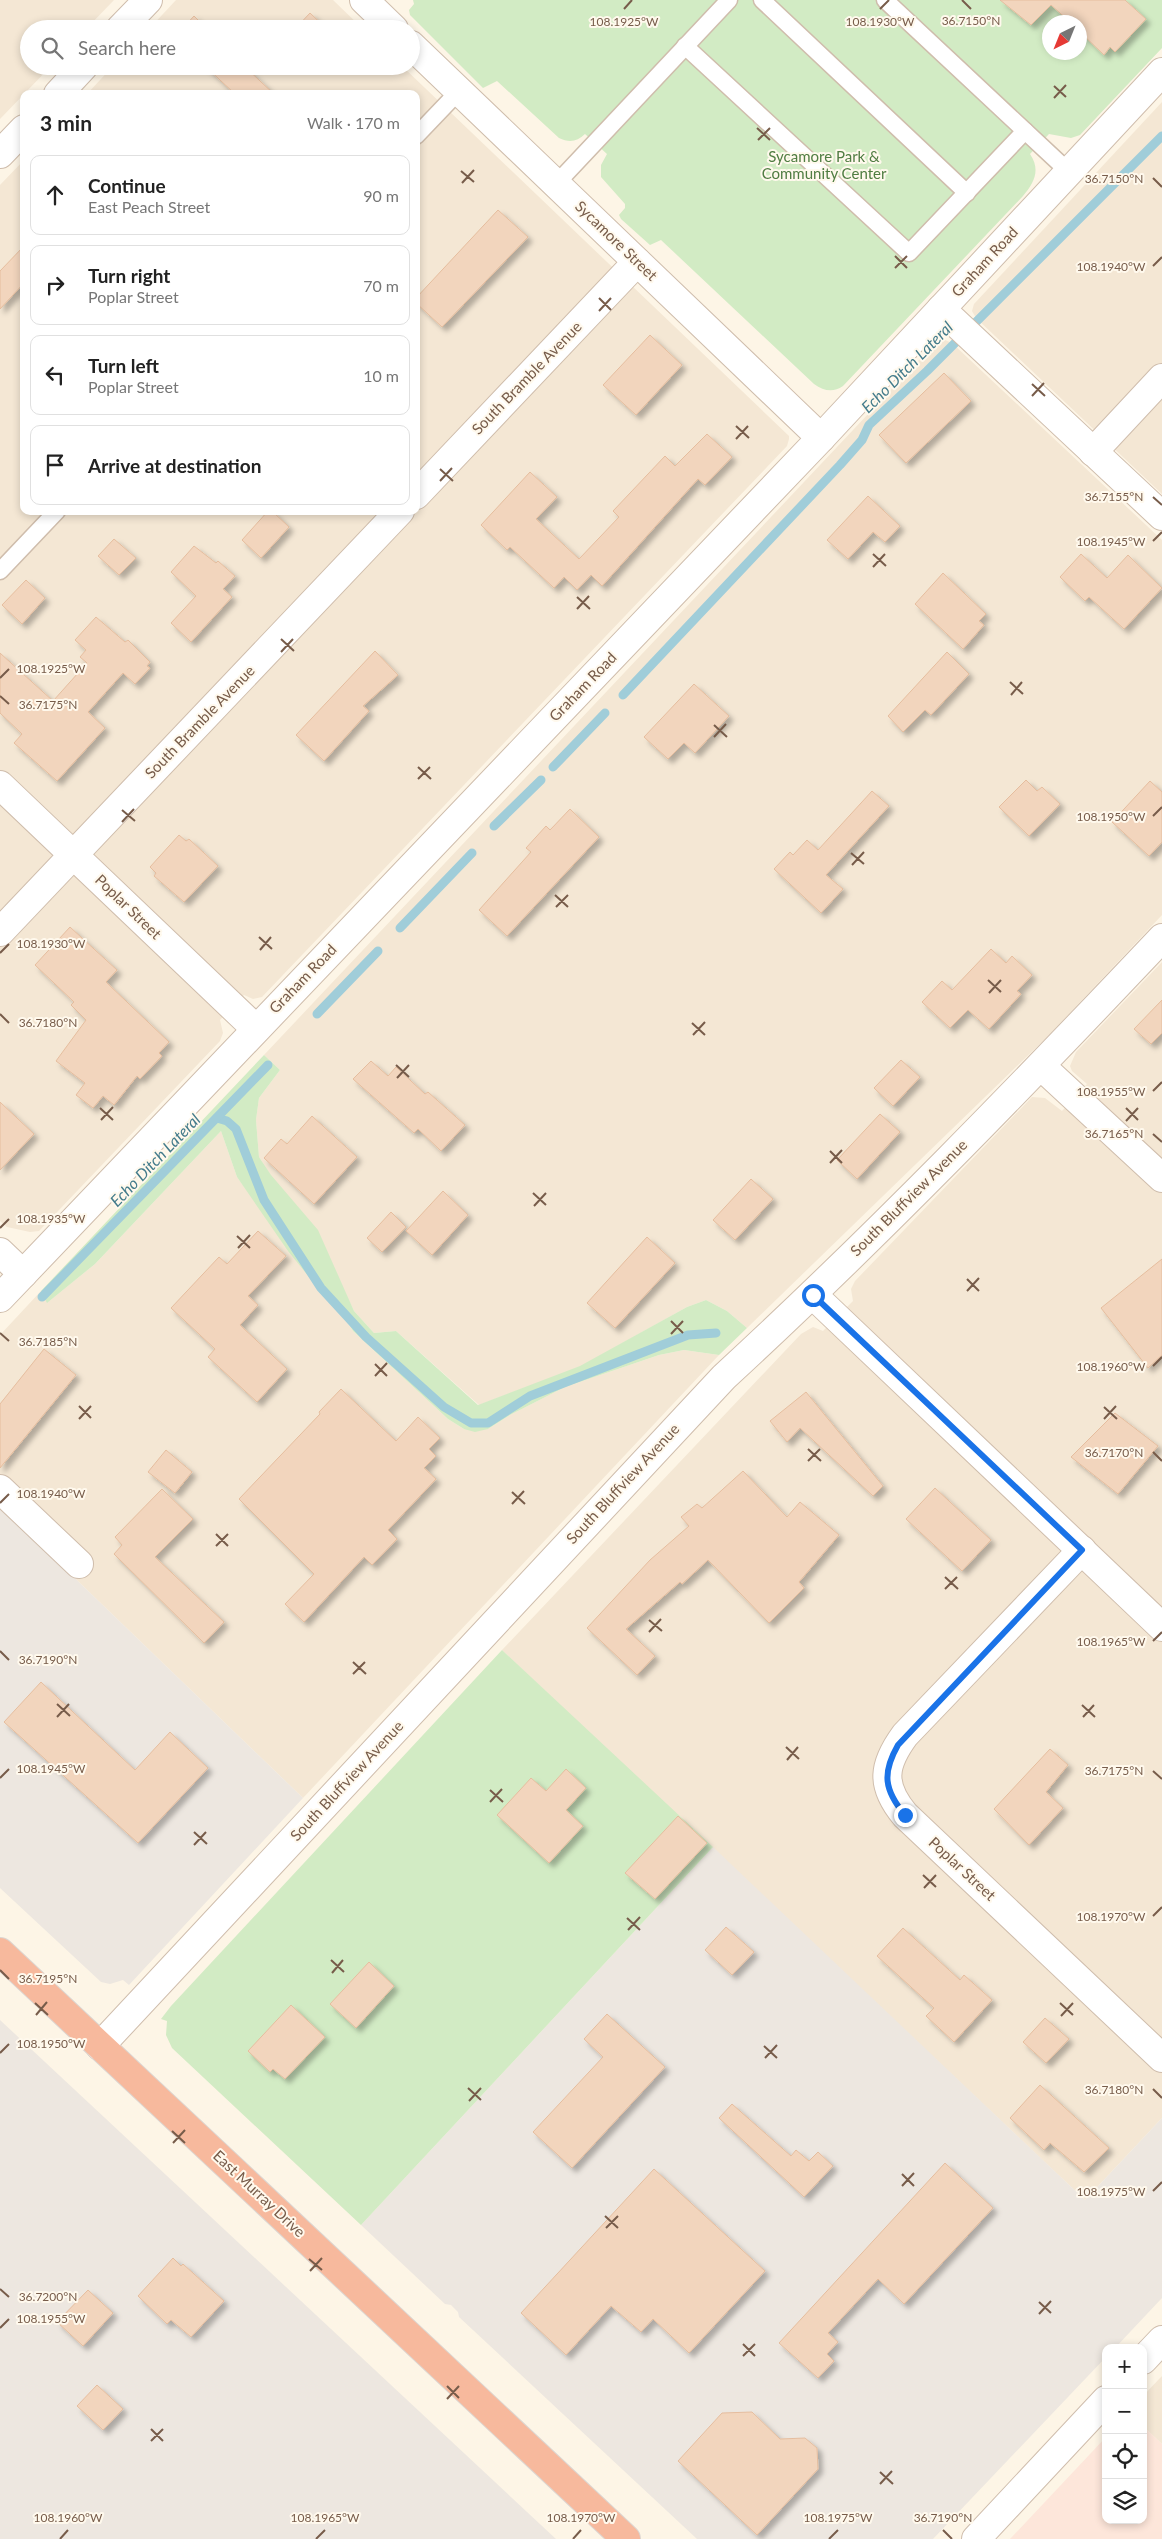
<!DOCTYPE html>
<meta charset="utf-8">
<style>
:root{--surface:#fff;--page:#f2f2f2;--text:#222;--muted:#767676;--line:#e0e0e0}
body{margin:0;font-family:Lato,sans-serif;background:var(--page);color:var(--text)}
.controls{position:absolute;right:15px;bottom:15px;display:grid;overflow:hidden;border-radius:10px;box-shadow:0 2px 8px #0003}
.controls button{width:45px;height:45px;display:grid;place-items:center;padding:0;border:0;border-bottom:1px solid var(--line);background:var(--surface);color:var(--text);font:25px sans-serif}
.compass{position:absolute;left:1042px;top:15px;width:45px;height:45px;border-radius:50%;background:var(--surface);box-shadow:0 2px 8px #0003;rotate:223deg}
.stop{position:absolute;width:15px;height:15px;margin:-11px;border:4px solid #1a73e8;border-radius:50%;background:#fff}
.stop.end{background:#1a73e8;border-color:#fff;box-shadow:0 1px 5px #0008}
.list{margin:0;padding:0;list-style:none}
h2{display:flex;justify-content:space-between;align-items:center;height:65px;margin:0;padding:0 20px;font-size:21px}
h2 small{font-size:16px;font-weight:400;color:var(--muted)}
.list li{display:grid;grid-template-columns:32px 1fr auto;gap:15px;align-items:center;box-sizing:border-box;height:80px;margin:0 10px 10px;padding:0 10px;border:1px solid var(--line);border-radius:10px}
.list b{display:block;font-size:19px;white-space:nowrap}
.list p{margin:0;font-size:16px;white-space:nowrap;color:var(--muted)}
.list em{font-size:16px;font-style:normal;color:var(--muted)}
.icon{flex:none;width:28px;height:28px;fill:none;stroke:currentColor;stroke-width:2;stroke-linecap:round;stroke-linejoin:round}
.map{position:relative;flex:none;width:1162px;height:2539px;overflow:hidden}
.search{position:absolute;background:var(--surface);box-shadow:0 2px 8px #0003;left:20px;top:20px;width:400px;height:55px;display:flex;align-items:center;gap:12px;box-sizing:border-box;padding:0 18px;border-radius:28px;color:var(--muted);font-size:19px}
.panel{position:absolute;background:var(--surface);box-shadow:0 2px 8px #0003;left:20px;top:90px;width:400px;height:425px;border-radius:10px}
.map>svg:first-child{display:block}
.residential{fill:#f4e7d4}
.commercial{fill:#fde6da}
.industrial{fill:#ede7e0}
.green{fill:#d2ebc4;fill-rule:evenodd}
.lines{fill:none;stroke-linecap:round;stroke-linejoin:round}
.stream{stroke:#a0cdd9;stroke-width:9}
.building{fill:#f2d5bd;stroke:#e5bd9e;filter:url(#shadow)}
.lane-casing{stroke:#cfbdac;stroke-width:19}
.street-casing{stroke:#cfbdac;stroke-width:30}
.highway-casing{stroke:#dcd5d0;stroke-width:30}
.lane{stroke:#fff;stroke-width:16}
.street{stroke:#fff;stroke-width:28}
.highway{stroke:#f7b99d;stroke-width:28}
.route{stroke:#1a73e8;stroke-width:6}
.ticks{fill:none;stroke:#775c4a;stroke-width:2}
.labels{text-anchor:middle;stroke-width:4;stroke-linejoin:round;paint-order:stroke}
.park-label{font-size:15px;fill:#507d42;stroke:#fff9ed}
.street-label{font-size:15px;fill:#775c4a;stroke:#fff9ed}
.water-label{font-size:16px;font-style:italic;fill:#437b8b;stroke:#fff9ed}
.ticks-label{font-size:12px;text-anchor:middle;fill:#775c4a;stroke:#fff9ed;stroke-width:4;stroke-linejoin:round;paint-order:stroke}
</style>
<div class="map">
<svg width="1162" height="2539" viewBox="0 0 1162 2539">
<defs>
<filter id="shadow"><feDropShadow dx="4.5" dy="4.5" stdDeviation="2.5" flood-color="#0004"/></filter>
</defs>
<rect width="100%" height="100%" fill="#fdf5e6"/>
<!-- residential -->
<g class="residential">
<path d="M0 0H114L86 29H29V66H51L0 119Z"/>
<path d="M176 0H333L363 29H149Z"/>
<path d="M113 66H402L789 436V439L787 446 262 997 253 999 244 995 220 1020 223 1033 220 1041 39 1231 30 1232 7 1227 0 1221V185L24 160V511H416V94H87Z"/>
<path d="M1162 102V494L976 318 972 311 974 304Z"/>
<path d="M945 340 952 343 1162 540V915L1050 1034 747 1328 727 1311 706 1300 687 1307 580 1367 479 1405 396 1331 374 1333 354 1311 344 1291 259 1157 256 1120 259 1098 280 1070 264 1055 935 343Z"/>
<path d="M1162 962V2118L1085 2200 502 1650 801 1334 813 1327 823 1331 853 1301 851 1289 855 1281 1032 1097 1045 1098 1062 1111 1087 1084 1072 1071 1070 1066 1076 1052Z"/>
<path d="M221 1131 237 1177 326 1298 343 1314 353 1331 448 1419 464 1429H488L510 1415 565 1387 659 1355 684 1350 719 1355 303 1798 0 1506V1335L41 1291 48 1302 95 1264Z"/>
<path d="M1162 2376V2444L1143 2426V2396Z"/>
</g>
<!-- commercial -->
<path class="commercial" d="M1143 2426 1162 2444V2539H1010L1106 2437V2520H1143Z"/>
<!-- industrial -->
<g class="industrial">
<path d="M0 1506 303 1798 129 1985 123 1980 110 1984 101 1982 0 1888Z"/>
<path d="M713 1847 1085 2200 1162 2118V2298L1115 2348H1106V2357L933 2539H697L459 2317 458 2312 451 2305 445 2304 361 2225Z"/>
<path d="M0 2020 556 2539H0Z"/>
</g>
<!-- green -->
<g class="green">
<path d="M413 0H1162V48L1080 135 1071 138 1049 134 1030 154C1041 170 1034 183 1023 196L843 386C833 393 824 391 814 384L661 240 650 245 621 219 619 215 625 208V204L601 177V165L607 154 585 134C577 142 569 143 559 138L497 81 483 88 410 15 409 10 414 4ZM1050 22H1080V52H1050Z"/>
<path d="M264 1055 280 1070 259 1098 256 1120 259 1157 271 1175 318 1230 354 1311 374 1333 396 1331 478 1405 580 1366 687 1307 706 1300 727 1311 747 1328 719 1355 684 1350 659 1355 565 1387 510 1415 488 1429 475 1432 464 1429 448 1419 353 1331 343 1314 326 1298 288 1251 237 1177 221 1131 95 1264 47 1303 41 1291Z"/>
<path d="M502 1650 713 1847 361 2225 172 2048 166 2035 167 2021 161 2019 171 2006Z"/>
</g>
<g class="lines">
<!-- stream -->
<g class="stream">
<path d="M623 695 840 465 862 440 869 425 927 371 1162 136"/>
<path d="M553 767 605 713"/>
<path d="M494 826 541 780"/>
<path d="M400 928 472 853"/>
<path d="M317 1014 378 951"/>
<path d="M217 1118 227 1121 236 1129 264 1200 321 1288 366 1337 444 1407 471 1423H488L530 1396 688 1335 716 1333"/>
<path d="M42 1297 268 1065"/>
</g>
</g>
<!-- building -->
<g class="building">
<path d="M1000 0H1125L1146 19 1115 52 1110 47 1104 55 1080 32V22H1070L1051 5 1031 25Z"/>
<path d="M310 13 327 29H295Z"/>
<path d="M194 16 207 29H182Z"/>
<path d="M205 66H244L274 94H235Z"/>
<path d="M498 210 528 237 442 327 416 303V298Z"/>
<path d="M24 246V283L0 309V271Z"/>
<path d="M650 335 682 365 636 415 603 385Z"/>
<path d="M944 373 971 401 906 463 879 435Z"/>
<path d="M707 434 732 457 705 485 698 479 602 586 591 575 577 590 564 577 554 588 510 547 507 550 481 525 530 472 557 497 536 519 579 559 619 517 613 511 665 456 675 466Z"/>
<path d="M868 496 900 526 885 542 873 532 848 559 827 540Z"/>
<path d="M268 511H272L289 527 261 558 242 540Z"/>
<path d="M114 539 136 558 119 575 98 556Z"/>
<path d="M194 546 216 563 218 561 235 576 223 589 232 597 191 642 171 623 196 596 171 572Z"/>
<path d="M1081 554 1107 578 1128 555 1162 588 1124 629 1089 597 1085 601 1060 577Z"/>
<path d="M943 573 986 614 979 621 984 625 963 649 915 604Z"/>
<path d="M26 580 45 598 22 624 2 605Z"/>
<path d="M96 617 125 642 128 640 150 662 147 666 150 668 135 684 123 673 88 712 105 728 57 781 14 743 22 734 0 713V653L53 701 87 663 80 657 86 650 75 640Z"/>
<path d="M375 651 398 675 363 706 369 711 324 761 296 735Z"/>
<path d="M947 652 969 674 931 715 925 710 903 732 888 716Z"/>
<path d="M694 684 729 716 695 753 684 743 668 759 644 737Z"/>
<path d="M1026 780 1037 791 1042 787 1060 804 1029 836 999 807Z"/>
<path d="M1150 781 1162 792V842L1149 856 1112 822Z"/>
<path d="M872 791 889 806 826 875 843 889 821 913 774 869 790 852 793 855 807 840 818 850Z"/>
<path d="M570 809 599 837 507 936 479 910 531 852 526 848 546 826 550 830Z"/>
<path d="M179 835 186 841 189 839 218 866 184 902 154 876 156 873 150 867Z"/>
<path d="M70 927 117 970 106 982 169 1042 159 1053 162 1056 140 1079 137 1076 114 1105 103 1096 93 1108 76 1095 85 1083 56 1061 86 1020 71 1005 74 1002 35 965Z"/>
<path d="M991 949 1006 963 1012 956 1032 975 1017 991 1021 994 989 1029 968 1010 950 1028 922 1002 942 981 952 990Z"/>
<path d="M1162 1000V1033L1151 1044 1134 1029Z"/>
<path d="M901 1060 920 1077 893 1106 874 1088Z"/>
<path d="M371 1061 388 1076 396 1067 425 1094 428 1092 465 1125 441 1151 418 1129 414 1133 353 1079Z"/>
<path d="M0 1102 34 1134 0 1170Z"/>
<path d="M880 1114 900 1132 857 1179 837 1160Z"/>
<path d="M312 1116 357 1157 314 1204 264 1158 281 1139 287 1144Z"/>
<path d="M751 1179 773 1199 735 1240 713 1220Z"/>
<path d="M443 1191 468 1215 432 1255 406 1231Z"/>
<path d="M391 1212 406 1227 382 1252 367 1238Z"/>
<path d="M258 1231 286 1256 248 1296 258 1305 240 1325 287 1369 257 1402 208 1357 215 1349 171 1308 219 1257 227 1264Z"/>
<path d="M647 1237 675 1263 615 1328 587 1303Z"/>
<path d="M1162 1259V1355L1148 1368 1101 1308Z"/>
<path d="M44 1349 76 1375 0 1468V1404Z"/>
<path d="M341 1389 396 1441 418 1417 440 1438 429 1449 436 1456 424 1468 436 1479 388 1530 397 1539 372 1565 364 1557 304 1622 285 1604 314 1574 239 1499 320 1414 319 1412Z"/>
<path d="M806 1392 883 1486 873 1496 800 1428 787 1442 770 1421Z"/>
<path d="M1115 1413 1158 1446 1118 1494 1071 1457Z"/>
<path d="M166 1450 192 1472 175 1493 148 1472Z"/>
<path d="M743 1471 787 1517 800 1502 839 1535 799 1582 804 1588 769 1623 708 1560 682 1584 680 1582 626 1629 655 1656 637 1675 587 1628 650 1560 689 1526 681 1517 697 1504 702 1508Z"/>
<path d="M935 1488 991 1540 962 1571 906 1519Z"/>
<path d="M162 1489 193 1519 155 1557 224 1622 204 1643 114 1554 122 1545 115 1537Z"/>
<path d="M41 1682 135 1770 170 1732 208 1768 138 1843 4 1722Z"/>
<path d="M1050 1749 1068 1765 1046 1792 1063 1808 1029 1845 994 1809Z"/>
<path d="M566 1769 586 1788 566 1810 583 1826 549 1863 497 1815 531 1778 546 1791Z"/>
<path d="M678 1816 707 1843 655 1899 625 1873Z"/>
<path d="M726 1927 754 1952 732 1975 705 1950Z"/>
<path d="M903 1928 960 1980 964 1975 992 2000 954 2042 926 2016 934 2008 877 1956Z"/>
<path d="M369 1962 394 1986 356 2028 330 2004Z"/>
<path d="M291 2005 325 2037 285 2079 273 2069 270 2072 248 2051Z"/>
<path d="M607 2014 665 2067 572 2168 533 2132 603 2057 584 2039Z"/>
<path d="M1045 2018 1069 2039 1046 2063 1023 2042Z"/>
<path d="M1040 2085 1109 2148 1084 2172 1050 2143 1044 2150 1010 2118Z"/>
<path d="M732 2104 791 2156 796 2150 809 2161 818 2152 833 2166 804 2197 719 2118Z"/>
<path d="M945 2163 993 2208 904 2304 878 2279 828 2333 838 2342 827 2354 834 2361 818 2378 779 2343Z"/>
<path d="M654 2169 765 2271 689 2353 653 2319 641 2332 611 2306 566 2355 521 2313Z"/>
<path d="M173 2258 181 2266 183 2264 224 2301 191 2337 171 2320 167 2324 138 2296Z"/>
<path d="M88 2290 113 2313 83 2346 57 2322Z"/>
<path d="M97 2385 123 2409 103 2430 77 2406Z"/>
<path d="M752 2412 780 2439 805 2438 817 2448 818 2469 757 2535 678 2461 722 2413Z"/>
</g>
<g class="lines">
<defs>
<g id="lane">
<path d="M762 0 967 193"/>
<path d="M885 0 1069 172"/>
<path d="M685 46 909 253 1025 131"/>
<path d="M416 136 459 91"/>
<path d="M556 184 729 0"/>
<path d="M0 571 57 511"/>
</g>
<g id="street">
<path d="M364 0 394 29"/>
<path d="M120 29 148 0"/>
<path d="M411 45 821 438"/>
<path d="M58 94 84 66"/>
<path d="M0 154 24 129"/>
<path d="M941 309 1162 516"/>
<path d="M1093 452 1162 378"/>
<path d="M416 495 637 262"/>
<path d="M0 785 256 1029"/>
<path d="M0 932 400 511"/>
<path d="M1041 1066 1162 1178"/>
<path d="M0 1252 23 1274"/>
<path d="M813 1295 1162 1627"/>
<path d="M0 1298 821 438 1162 72"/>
<path d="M0 1489 79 1564"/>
<path d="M1082 1550 905 1735C883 1765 880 1785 905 1815L1162 2058"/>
<path d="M100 2046 724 1377C876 1237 1020 1088 1162 938"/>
<path d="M1143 2360 1162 2340"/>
<path d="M976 2539 1106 2400"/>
</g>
<path id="highway" d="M0 1952 626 2539"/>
</defs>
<!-- lane casing -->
<use href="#lane" class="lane-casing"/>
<!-- street casing -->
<use href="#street" class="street-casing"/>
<!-- highway casing -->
<use href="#highway" class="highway-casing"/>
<!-- lane -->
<use href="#lane" class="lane"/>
<!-- street -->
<use href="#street" class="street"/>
<!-- highway -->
<use href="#highway" class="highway"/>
</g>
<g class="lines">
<!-- route -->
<path class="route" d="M813 1295 1082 1550 898 1745C882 1773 884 1790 905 1815"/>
</g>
<!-- ticks -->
<path class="ticks" d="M962 0 971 9M624 9 632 0M880 9 889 0M1054 86 1066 97M1054 98 1066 85M757 128 770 140M758 140 770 128M461 171 474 182M1153 178 1162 187M462 183 474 170M895 256 907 268M1153 266 1162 257M895 268 907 256M599 298 611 310M599 311 611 298M1032 384 1045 396M1032 396 1044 383M736 426 749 438M736 439 748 426M440 469 453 481M440 481 452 468M1153 497 1162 505M1153 541 1162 532M873 554 886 566M873 567 885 554M577 597 590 609M577 609 589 596M281 639 294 651M281 652 293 639M0 678 9 669M1010 682 1023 694M1011 695 1022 682M0 696 9 704M714 725 727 737M714 737 726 724M418 767 431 779M418 779 430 767M122 810 135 821M1153 816 1162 807M122 822 134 809M851 853 864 864M852 865 864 852M555 895 568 907M556 907 568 895M259 937 272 949M260 950 271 937M0 953 9 944M988 980 1001 992M989 993 1001 980M0 1014 9 1023M692 1023 705 1035M693 1035 705 1022M396 1065 409 1077M397 1078 409 1065M1153 1091 1162 1082M100 1108 113 1120M1126 1108 1138 1120M101 1120 113 1107M1126 1121 1138 1108M1153 1134 1162 1142M830 1151 842 1163M830 1163 842 1150M533 1193 546 1205M534 1206 546 1193M0 1228 9 1219M237 1236 250 1248M238 1248 250 1235M967 1279 979 1291M967 1291 979 1278M671 1321 683 1333M0 1333 9 1341M671 1334 683 1321M375 1364 387 1376M1153 1366 1162 1357M375 1376 387 1363M79 1406 91 1418M1104 1407 1117 1419M79 1419 91 1406M1104 1419 1116 1406M808 1449 821 1461M1153 1452 1162 1461M808 1461 820 1449M512 1492 525 1504M0 1503 9 1494M512 1504 524 1491M216 1534 228 1546M216 1546 228 1534M945 1577 958 1589M945 1589 957 1577M649 1620 662 1631M649 1632 661 1619M1153 1641 1162 1632M0 1651 9 1660M353 1662 366 1674M353 1674 365 1662M57 1704 70 1716M1082 1705 1095 1717M57 1717 69 1704M1083 1717 1094 1705M786 1747 799 1759M787 1760 798 1747M1153 1771 1162 1779M0 1778 9 1769M490 1790 503 1802M490 1802 502 1789M194 1832 207 1844M194 1845 206 1832M923 1875 936 1887M924 1888 936 1875M1153 1916 1162 1907M627 1918 640 1930M628 1930 640 1917M331 1960 344 1972M0 1970 9 1979M332 1973 343 1960M35 2003 48 2015M1060 2003 1073 2015M36 2015 47 2002M1061 2016 1073 2003M764 2046 777 2058M0 2053 9 2044M765 2058 777 2045M468 2088 481 2100M1153 2089 1162 2098M469 2101 481 2088M172 2131 185 2143M173 2143 185 2130M902 2174 914 2186M902 2186 914 2173M1153 2191 1162 2182M605 2216 618 2228M606 2228 618 2216M309 2259 322 2270M310 2271 322 2258M0 2289 9 2297M1039 2302 1051 2313M1039 2314 1051 2301M0 2328 9 2319M743 2344 755 2356M743 2356 755 2344M447 2386 459 2398M447 2399 459 2386M151 2429 163 2441M151 2441 163 2429M880 2472 893 2484M880 2484 892 2471M943 2530 952 2539M60 2539 68 2530M316 2539 325 2530M573 2539 581 2530M829 2539 838 2530"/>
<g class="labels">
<!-- park labels -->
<g class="park-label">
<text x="824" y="162">Sycamore Park &amp;<tspan x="824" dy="17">Community Center</tspan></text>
</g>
<!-- street labels -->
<g class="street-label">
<text transform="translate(616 241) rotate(44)" y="5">Sycamore Street</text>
<text transform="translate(985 262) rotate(-47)" y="5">Graham Road</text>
<text transform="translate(527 378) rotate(-46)" y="5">South Bramble Avenue</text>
<text transform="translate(583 687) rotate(-46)" y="5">Graham Road</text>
<text transform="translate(200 722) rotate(-46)" y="5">South Bramble Avenue</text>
<text transform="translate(128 907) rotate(44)" y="5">Poplar Street</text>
<text transform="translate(303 979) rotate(-46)" y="5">Graham Road</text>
<text transform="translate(909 1198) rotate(-45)" y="5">South Bluffview Avenue</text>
<text transform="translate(623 1484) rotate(-47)" y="5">South Bluffview Avenue</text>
<text transform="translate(347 1781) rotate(-47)" y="5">South Bluffview Avenue</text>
<text transform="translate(962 1869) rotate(43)" y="5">Poplar Street</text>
<text transform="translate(259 2194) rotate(43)" y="5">East Murray Drive</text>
</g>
<!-- water labels -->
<g class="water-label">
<text transform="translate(907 367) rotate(-45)" y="6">Echo Ditch Lateral</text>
<text transform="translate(155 1160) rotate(-46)" y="6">Echo Ditch Lateral</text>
</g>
</g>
<g class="ticks-label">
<text x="971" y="25">36.7150°N</text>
<text x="624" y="26">108.1925°W</text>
<text x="880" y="26">108.1930°W</text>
<text x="1114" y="183">36.7150°N</text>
<text x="1111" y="271">108.1940°W</text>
<text x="1114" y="501">36.7155°N</text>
<text x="1111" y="546">108.1945°W</text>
<text x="51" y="673">108.1925°W</text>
<text x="48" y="709">36.7175°N</text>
<text x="1111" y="821">108.1950°W</text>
<text x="51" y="948">108.1930°W</text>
<text x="48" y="1027">36.7180°N</text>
<text x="1111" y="1096">108.1955°W</text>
<text x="1114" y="1138">36.7165°N</text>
<text x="51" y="1223">108.1935°W</text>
<text x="48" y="1346">36.7185°N</text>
<text x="1111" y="1371">108.1960°W</text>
<text x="1114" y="1457">36.7170°N</text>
<text x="51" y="1498">108.1940°W</text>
<text x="1111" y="1646">108.1965°W</text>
<text x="48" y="1664">36.7190°N</text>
<text x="51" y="1773">108.1945°W</text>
<text x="1114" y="1775">36.7175°N</text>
<text x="1111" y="1921">108.1970°W</text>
<text x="48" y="1983">36.7195°N</text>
<text x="51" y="2048">108.1950°W</text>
<text x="1114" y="2094">36.7180°N</text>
<text x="1111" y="2196">108.1975°W</text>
<text x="48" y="2301">36.7200°N</text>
<text x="51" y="2323">108.1955°W</text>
<text x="68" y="2522">108.1960°W</text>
<text x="325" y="2522">108.1965°W</text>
<text x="581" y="2522">108.1970°W</text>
<text x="838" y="2522">108.1975°W</text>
<text x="943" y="2522">36.7190°N</text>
</g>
</svg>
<div class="controls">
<button>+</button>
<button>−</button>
<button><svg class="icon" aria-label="locate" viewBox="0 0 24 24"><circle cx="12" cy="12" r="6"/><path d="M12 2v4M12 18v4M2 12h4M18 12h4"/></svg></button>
<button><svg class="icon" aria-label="layers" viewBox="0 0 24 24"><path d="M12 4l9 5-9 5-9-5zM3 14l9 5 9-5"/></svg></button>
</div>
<svg class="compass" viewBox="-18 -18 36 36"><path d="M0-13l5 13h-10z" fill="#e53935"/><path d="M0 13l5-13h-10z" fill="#767676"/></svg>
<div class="stop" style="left:813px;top:1295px"></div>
<div class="stop end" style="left:905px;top:1815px"></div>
<div class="search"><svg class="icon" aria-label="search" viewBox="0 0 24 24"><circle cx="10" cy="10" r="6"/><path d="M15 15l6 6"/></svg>Search here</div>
<section class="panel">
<h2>3 min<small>Walk · 170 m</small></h2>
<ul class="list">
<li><svg class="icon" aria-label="ahead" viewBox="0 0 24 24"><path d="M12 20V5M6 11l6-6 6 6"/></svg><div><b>Continue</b><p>East Peach Street</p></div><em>90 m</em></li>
<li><svg class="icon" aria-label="right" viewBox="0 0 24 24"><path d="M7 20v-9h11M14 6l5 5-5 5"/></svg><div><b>Turn right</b><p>Poplar Street</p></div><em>70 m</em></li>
<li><svg class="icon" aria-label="left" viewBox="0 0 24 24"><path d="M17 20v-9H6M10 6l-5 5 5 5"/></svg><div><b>Turn left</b><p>Poplar Street</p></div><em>10 m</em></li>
<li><svg class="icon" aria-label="arrive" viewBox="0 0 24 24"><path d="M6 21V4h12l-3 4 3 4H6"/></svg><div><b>Arrive at destination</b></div></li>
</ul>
</section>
</div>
